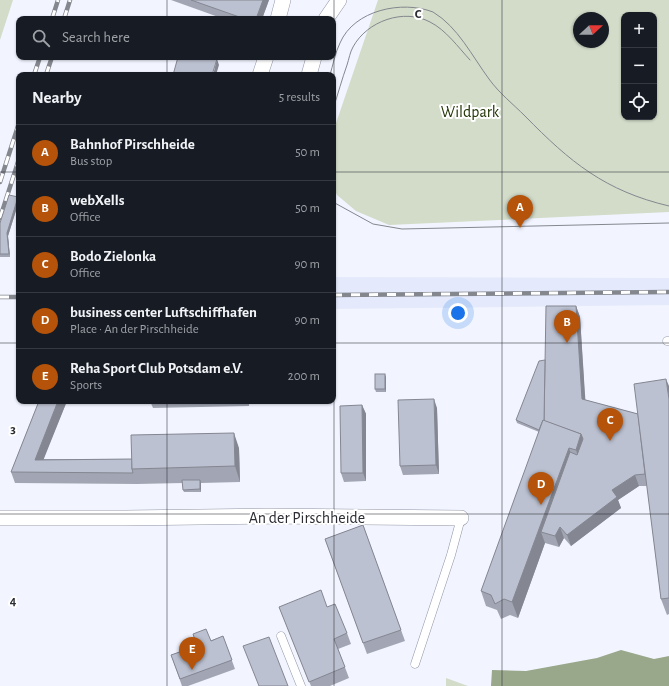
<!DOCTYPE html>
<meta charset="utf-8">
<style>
:root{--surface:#171b24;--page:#20242c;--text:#f1f3f6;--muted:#9ea1a6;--line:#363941;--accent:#b45309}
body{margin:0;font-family:"Alegreya Sans",sans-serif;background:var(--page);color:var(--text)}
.controls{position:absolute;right:12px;top:12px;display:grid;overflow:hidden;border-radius:8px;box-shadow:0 1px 3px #0004}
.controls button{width:36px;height:36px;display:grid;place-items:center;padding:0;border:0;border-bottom:1px solid var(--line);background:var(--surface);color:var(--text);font:20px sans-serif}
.compass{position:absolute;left:573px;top:12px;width:36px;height:36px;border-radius:50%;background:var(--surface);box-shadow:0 1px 3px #0004;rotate:68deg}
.you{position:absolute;left:458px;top:313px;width:14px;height:14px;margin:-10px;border:3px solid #fff;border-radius:50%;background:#1a73e8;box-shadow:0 0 0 6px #1a73e833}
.badge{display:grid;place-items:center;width:26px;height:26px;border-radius:50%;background:var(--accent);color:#fff;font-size:13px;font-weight:700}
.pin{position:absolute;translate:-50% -33px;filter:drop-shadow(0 1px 2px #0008)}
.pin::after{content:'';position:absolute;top:21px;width:14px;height:12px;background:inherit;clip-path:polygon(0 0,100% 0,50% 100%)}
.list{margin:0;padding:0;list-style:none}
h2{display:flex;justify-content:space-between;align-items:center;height:52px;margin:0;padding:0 16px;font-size:17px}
h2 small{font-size:13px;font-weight:400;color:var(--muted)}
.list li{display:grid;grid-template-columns:26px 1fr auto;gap:12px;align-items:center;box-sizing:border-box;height:56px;padding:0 16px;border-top:1px solid var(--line)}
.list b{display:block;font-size:15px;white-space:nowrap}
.list p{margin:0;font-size:13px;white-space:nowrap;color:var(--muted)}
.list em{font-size:13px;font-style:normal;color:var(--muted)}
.icon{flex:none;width:22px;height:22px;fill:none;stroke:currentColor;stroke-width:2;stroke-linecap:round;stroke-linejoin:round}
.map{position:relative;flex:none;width:669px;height:686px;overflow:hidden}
.search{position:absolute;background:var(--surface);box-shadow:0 1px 3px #0004;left:16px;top:16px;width:320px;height:44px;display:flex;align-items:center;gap:10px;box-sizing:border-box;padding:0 14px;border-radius:8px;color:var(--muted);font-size:15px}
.panel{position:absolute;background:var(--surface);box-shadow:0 1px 3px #0004;left:16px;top:72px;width:320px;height:332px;border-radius:8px}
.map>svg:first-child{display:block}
.built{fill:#e4eafc}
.green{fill:#d2dcc9;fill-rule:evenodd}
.water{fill:#99a78a}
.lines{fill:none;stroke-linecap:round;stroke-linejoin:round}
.lane-casing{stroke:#9196a4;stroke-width:9}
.street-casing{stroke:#9196a4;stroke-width:16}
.lane{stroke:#fff;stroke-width:8}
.street{stroke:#fff;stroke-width:15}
.tram{stroke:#84878e;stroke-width:1}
.rail-casing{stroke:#84878e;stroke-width:4.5}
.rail{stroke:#fff;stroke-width:3;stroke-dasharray:9;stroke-linecap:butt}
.wall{fill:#a2a6b4}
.shaded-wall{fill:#848792}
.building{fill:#bcc1d1;stroke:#848792}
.grid{fill:none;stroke:#2b2d33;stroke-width:1;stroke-opacity:0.55}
.labels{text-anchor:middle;stroke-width:4;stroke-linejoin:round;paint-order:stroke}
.park-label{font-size:16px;fill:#213404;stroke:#fff}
.street-label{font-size:16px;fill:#2b2d33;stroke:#fff}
.grid-label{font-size:13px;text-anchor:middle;font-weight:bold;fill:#2b2d33;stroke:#fff;stroke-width:4;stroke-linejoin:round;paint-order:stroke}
</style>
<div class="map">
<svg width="669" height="686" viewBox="0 0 669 686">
<rect width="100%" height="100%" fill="#f2f5ff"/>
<!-- built -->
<path class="built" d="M333 277 669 278V305L333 309Z"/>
<!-- green -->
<g class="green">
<path d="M0 0H13L0 40Z"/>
<path d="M378 0H669V212L389 225 356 211 337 195 333 186V132ZM624 15H654V117H624ZM579 18H603V42H579Z"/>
<path d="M446 678 468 686H446Z"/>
</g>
<!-- water -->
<path class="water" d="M621 650 654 659 669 656V686H491L492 670 526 671 597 658Z"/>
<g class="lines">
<defs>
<g id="lane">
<path d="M667 341H669"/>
<path d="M281 636 301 686"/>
<path d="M415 664 451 555 461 518"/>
</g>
<g id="street">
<path d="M278 19 283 0"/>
<path d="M326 19 339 0"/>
<path d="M260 75 266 57"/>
<path d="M309 75 314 57"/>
<path d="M0 518H125L267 516 461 518"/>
</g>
</defs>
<!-- lane casing -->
<use href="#lane" class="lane-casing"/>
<!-- street casing -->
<use href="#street" class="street-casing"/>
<!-- lane -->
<use href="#lane" class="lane"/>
<!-- street -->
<use href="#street" class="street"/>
<!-- tram -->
<g class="tram">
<path d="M330 75C333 65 335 53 340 43 354 10 402 0 433 12 458 27 472 56 489 79 499 93 513 104 525 116 570 162 605 191 669 206"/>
<path d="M333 109C338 94 342 79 347 65 349 59 350 52 353 47 367 21 404 8 430 22 446 30 458 47 470 60"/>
<path d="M333 202 373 224 402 229 669 223"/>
</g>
<defs>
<g id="rail">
<path d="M52 19 58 0"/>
<path d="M64 19 70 0"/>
<path d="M34 75 40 57"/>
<path d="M46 75 52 57"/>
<path d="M0 182 19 123"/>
<path d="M0 218 19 159"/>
<path d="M333 295 669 292"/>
<path d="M0 297H19"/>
</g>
</defs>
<!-- rail casing -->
<use href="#rail" class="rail-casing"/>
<!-- rail -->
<use href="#rail" class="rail"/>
</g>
<!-- wall -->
<g class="wall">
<path d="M171 0H269L262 19H224Z"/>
<path d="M19 199V201L8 236 10 257H0V223Z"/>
<path d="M576 306 580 317 585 400 638 414 669 386V614L667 615 661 599 647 486H639L618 500 621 508 571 546 564 538 559 547 545 543 518 618 510 615 501 619 497 610 486 606 481 591 539 432 517 423 516 420 545 360Z"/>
<path d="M386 377V392H376L375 389Z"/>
<path d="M39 401H67L43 459H132L239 448 240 482 201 483V492H184L183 490V483L137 484 15 483 11 472Z"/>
<path d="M150 401H249V406L153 408Z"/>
<path d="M362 405 366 414V481L344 482 341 473Z"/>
<path d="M437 408 439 474 403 475 400 466Z"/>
<path d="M363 525 405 641 367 654 325 539Z"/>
<path d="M279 607H327L347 633 351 644 338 649 349 678 330 686H311Z"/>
<path d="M223 636 235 669 188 686H182L171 655Z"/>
</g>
<!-- shaded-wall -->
<g class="shaded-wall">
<path d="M263 0H269L262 19H256Z"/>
<path d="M217 59 219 65 216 75H213Z"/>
<path d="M18 197 19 201 8 236 10 257 9 254 7 233Z"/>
<path d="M576 306 580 317 586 410 582 399Z"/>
<path d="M385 374 386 377V392L385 389Z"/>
<path d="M666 379 669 386V399Z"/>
<path d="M434 399 437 408 439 474 436 465Z"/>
<path d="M58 401H67L39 471 35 460Z"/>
<path d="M362 405 366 414V481L363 473Z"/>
<path d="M234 433 239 448 240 482 235 466Z"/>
<path d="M581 434 587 450 581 466 576 450Z"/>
<path d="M569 448 574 463 541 532 545 543 518 618 512 602Z"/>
<path d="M635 475 639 486 618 500 621 508 571 546 567 535 612 490Z"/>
<path d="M200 480 201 483V492L200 489Z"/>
<path d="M560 527 564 538 559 547 555 536Z"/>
</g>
<!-- building -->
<g class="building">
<path d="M191 0H263L256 19H245Z"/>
<path d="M178 57H211L217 59 212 75 210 74V75H173Z"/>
<path d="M9 195 18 197 7 233 9 254H0V223Z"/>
<path d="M546 306H576L582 399 638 414 645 474 635 475 612 490 617 497 567 535 560 527 555 536 541 532 570 452 577 455 583 439 581 434 544 421Z"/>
<path d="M545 360 544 421 543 420 539 430 516 420 539 361Z"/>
<rect x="375" y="374" width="10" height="15"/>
<path d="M666 379 669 399V598L661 599 634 384Z"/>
<path d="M434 399 436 465 400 466 398 400Z"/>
<path d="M39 401H58L35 460 132 459V469L133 473 11 472Z"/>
<path d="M362 405 363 473H341L340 406Z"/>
<path d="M543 420 581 434 576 450 569 448 512 602 504 599 495 604 491 595 481 591Z"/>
<path d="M234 433 235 466 132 469 131 435Z"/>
<path d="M182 480H200V489L183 490Z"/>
<path d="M363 525 401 630 363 643 325 539Z"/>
<path d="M321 590 327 607 335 604 347 633 334 639 345 667 309 682 279 607Z"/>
<path d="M206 629 211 641 223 636 232 660 180 679 171 655 197 646 193 634Z"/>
<path d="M269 637 288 686H259L243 646Z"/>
</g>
<!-- grid -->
<path class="grid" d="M167 0V19M334 0V686M502 0V686M167 57V75M0 172H19M333 172H669M0 343H19M333 343H669M167 401V686M0 514H669"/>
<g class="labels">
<!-- park labels -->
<g class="park-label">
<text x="470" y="117">Wildpark</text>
</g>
<!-- street labels -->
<g class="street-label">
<text x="307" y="523">An der Pirschheide</text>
</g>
</g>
<g class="grid-label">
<text x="418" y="18">C</text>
<text x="13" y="433">3</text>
<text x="13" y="605">4</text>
</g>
</svg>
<div class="controls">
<button>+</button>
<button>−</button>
<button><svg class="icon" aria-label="locate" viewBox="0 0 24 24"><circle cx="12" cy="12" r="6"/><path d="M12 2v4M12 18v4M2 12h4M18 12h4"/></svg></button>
</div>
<svg class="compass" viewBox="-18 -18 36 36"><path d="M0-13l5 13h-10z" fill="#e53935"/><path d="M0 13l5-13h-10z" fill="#9ea1a6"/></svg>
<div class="you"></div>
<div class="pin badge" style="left:520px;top:228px">A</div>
<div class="pin badge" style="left:567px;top:343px">B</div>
<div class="pin badge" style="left:610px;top:441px">C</div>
<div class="pin badge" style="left:541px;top:505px">D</div>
<div class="pin badge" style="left:192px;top:670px">E</div>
<div class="search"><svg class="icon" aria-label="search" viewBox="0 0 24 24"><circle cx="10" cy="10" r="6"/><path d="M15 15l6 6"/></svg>Search here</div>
<section class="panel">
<h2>Nearby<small>5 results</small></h2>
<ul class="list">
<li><span class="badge">A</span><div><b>Bahnhof Pirschheide</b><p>Bus stop</p></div><em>50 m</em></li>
<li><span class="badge">B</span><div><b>webXells</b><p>Office</p></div><em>50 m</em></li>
<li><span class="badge">C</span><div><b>Bodo Zielonka</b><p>Office</p></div><em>90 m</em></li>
<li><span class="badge">D</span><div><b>business center Luftschiffhafen</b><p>Place · An der Pirschheide</p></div><em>90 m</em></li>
<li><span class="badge">E</span><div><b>Reha Sport Club Potsdam e.V.</b><p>Sports</p></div><em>200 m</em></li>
</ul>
</section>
</div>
